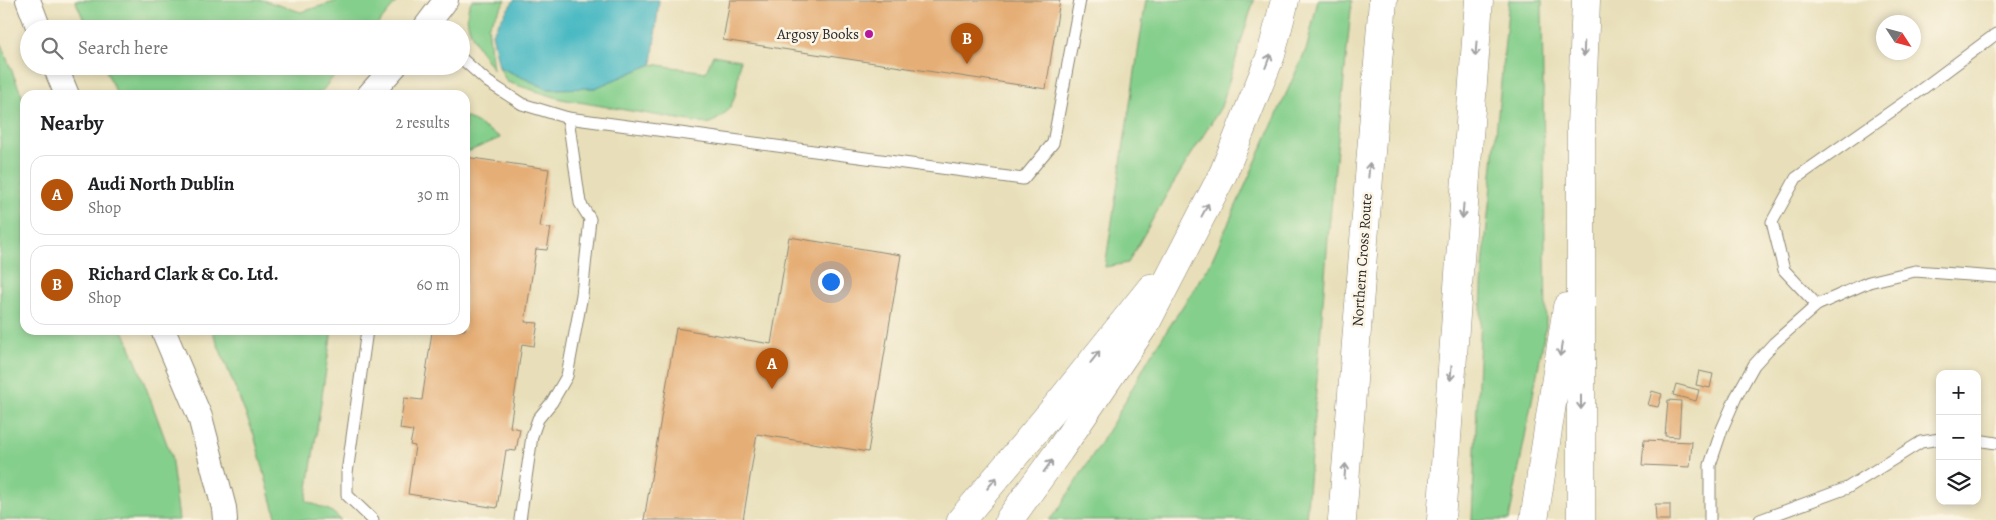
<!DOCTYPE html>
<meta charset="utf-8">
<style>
:root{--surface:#fff;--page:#f6f6f6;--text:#202124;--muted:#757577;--line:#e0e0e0;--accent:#b45309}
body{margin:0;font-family:Alegreya,serif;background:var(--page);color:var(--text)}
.controls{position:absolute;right:15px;bottom:15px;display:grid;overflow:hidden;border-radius:10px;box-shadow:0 2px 8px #0003}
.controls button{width:45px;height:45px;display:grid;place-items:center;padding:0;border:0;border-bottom:1px solid var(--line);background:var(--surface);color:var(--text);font:25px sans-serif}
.compass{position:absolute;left:1876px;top:15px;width:45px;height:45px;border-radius:50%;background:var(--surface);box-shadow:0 2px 8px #0003;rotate:126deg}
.you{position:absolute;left:830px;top:281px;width:18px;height:18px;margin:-12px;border:4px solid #fff;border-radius:50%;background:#1a73e8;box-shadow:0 0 0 8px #1a73e833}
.badge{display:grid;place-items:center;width:32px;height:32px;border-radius:50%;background:var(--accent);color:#fff;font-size:16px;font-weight:700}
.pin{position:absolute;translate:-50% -41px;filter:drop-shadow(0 1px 2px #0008)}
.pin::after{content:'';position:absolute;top:26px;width:18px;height:15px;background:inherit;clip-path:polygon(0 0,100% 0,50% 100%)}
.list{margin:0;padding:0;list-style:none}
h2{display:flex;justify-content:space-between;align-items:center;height:65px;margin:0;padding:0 20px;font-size:21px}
h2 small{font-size:16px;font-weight:400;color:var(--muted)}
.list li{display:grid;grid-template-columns:32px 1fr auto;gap:15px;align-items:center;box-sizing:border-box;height:80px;margin:0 10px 10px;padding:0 10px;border:1px solid var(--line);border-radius:15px}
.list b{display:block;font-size:19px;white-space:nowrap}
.list p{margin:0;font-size:16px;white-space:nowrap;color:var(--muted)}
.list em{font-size:16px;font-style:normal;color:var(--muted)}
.icon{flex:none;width:28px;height:28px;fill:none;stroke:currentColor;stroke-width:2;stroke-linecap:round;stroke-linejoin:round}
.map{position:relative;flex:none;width:1996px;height:520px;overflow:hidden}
.search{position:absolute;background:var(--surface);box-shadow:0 2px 8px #0003;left:20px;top:20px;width:450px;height:55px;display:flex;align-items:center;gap:12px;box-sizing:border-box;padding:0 18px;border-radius:28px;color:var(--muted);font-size:19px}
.panel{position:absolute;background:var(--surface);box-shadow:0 2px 8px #0003;left:20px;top:90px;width:450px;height:245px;border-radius:15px}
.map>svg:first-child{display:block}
.green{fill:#85cf8c;stroke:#587d5c}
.water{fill:#4ab9c3;stroke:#3a7277}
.building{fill:#e5ae76}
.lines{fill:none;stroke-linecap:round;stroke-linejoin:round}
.service-casing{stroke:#8a8572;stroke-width:13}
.minor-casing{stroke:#8a8572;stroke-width:26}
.motorway-casing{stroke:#8a8572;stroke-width:29}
.service{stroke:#fff;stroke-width:11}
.minor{stroke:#fff;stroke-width:24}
.motorway{stroke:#fff;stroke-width:28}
.oneway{stroke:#a0a0a0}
.poi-dot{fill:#b5179e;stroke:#fcf5e5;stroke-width:2}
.labels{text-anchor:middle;stroke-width:5;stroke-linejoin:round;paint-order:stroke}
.poi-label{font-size:15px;fill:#2b2b2b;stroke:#fcf5e5;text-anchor:end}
.street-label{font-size:15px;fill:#2b2b2b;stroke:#fcf5e5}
</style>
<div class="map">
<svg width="1996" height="520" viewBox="0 0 1996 520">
<rect width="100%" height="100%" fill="#fcf5e5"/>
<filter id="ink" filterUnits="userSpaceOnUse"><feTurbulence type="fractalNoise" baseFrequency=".02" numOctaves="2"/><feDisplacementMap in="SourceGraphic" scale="10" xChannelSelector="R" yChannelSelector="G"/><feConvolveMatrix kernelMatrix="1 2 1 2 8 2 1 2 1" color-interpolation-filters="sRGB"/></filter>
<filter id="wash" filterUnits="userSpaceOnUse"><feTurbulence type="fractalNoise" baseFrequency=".0096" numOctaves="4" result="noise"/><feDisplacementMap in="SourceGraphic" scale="20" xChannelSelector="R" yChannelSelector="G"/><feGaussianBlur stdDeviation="1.12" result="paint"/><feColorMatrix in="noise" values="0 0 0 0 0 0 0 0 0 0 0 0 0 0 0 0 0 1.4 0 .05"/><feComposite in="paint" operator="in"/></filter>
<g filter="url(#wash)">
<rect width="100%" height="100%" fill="#e8dfba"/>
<!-- green -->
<g class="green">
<path d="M75 0H263L301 12 341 0H398L374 29H88Z"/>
<path d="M472 0H506L488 26 493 70C481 50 457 23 472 0Z"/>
<path d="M1146 0H1254L1221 107 1168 192 1128 263 1105 267Z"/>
<path d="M1318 0H1352L1328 238 1306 520H1049L1058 510 1114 421 1149 358 1210 264 1307 47Z"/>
<path d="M1509 0H1542L1546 327 1509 520H1472L1483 267Z"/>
<path d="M0 42 25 103V330H123L138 366 171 455 179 520H0Z"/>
<path d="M713 55 740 60C736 88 739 113 707 124L561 99 507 82 499 67 548 89 594 88 652 64 706 72Z"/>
<path d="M104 66H342L322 91 313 95H117Z"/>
<path d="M465 116 500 137V138L465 153Z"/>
<path d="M212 330H332L306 501 331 511 341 520H277L254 435Z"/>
</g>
<!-- water -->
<path class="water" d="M514 0H659L652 64 595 88 548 89 499 67 492 33Z"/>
<g id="blocks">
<!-- building -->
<g class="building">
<path d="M730 0H1060L1046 89 723 40Z"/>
<path d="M465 157 549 169 540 227 551 228 547 250 536 249 525 322 538 323 534 346 522 344 510 427 520 429 516 451 506 450 497 508 408 494 415 446 410 445 413 431 400 429 404 398 422 400 432 332 425 330H465Z"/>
<path d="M789 237 901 255 868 452 757 434 743 520H644L676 328 771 344Z"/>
<path d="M1699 371 1713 374 1710 388 1696 385Z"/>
<path d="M1676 384 1699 390 1696 401 1673 395Z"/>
<path d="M1652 391 1662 394 1658 407 1648 405Z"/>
<path d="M1668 400 1681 401 1679 437 1665 436Z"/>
<path d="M1644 440 1692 442 1690 467 1642 465Z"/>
<path d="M1655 504H1670V520H1656Z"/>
</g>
</g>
</g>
<g filter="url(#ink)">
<use href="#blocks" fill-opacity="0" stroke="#8a8572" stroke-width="1"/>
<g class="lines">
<defs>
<g id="service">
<path d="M461 58 488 82 522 104 568 118 1023 179 1053 143 1080 0"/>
<path d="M1817 305 1784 270 1772 222 1796 178 1906 101 1996 34"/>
<path d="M367 330 347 473V495L373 520"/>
<path d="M1977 440 1996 443"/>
<path d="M520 520 532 436 538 419 552 402 567 376 582 295 590 219 580 203 568 118"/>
<path d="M1710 520V465L1722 429 1736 397 1754 365 1774 343 1817 305 1869 282 1915 271 1996 277"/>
<path d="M1760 520 1847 488 1921 442 1940 439"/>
</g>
<g id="minor">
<path d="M28 0 39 29"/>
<path d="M424 29 446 0"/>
<path d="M55 66 67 95"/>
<path d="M369 95 395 66"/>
<path d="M163 330 200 417 224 508 225 520"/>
</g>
<g id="motorway">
<path d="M961 520 1059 403 1151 288"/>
<path d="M1009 520 1059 451 1146 323 1223 174 1271 55 1285 0"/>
<path d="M1342 520 1383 0"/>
<path d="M1441 520 1479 0"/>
<path d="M1534 520 1567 307"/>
<path d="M1581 520V126L1586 0"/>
</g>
</defs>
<!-- service casing -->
<use href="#service" class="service-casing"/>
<!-- minor casing -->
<use href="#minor" class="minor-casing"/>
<!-- motorway casing -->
<use href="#motorway" class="motorway-casing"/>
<!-- service -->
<use href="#service" class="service"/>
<!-- minor -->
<use href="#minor" class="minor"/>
<!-- motorway -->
<use href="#motorway" class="motorway"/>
</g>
<!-- one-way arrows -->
<defs><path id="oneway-shaft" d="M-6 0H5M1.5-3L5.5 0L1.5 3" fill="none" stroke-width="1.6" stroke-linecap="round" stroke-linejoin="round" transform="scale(1.25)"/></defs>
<g class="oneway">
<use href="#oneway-shaft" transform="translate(1476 49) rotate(94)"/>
<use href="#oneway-shaft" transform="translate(1584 49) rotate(92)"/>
<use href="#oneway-shaft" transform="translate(1268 61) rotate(-69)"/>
<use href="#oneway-shaft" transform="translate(1369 170) rotate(-85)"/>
<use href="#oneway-shaft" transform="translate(1205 210) rotate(-62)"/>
<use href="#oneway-shaft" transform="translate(1463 211) rotate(94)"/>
<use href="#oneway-shaft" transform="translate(1561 349) rotate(99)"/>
<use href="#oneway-shaft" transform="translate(1095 357) rotate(-52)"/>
<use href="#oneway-shaft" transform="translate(1451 373) rotate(94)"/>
<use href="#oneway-shaft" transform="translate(1581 402) rotate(90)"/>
<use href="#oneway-shaft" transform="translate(1048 466) rotate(-54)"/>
<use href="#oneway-shaft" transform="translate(1345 471) rotate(-86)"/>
<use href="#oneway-shaft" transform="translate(992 483) rotate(-50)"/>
</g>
</g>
<!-- markers -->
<circle class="poi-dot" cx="869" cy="34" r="5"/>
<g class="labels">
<!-- poi labels -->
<g class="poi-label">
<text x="859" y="39">Argosy Books</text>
</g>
<!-- street labels -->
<g class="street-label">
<text transform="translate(1362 260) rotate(-86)" y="5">Northern Cross Route</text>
</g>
</g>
</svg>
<div class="controls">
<button>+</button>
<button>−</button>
<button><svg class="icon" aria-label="layers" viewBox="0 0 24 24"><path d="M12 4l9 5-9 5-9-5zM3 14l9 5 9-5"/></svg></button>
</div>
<svg class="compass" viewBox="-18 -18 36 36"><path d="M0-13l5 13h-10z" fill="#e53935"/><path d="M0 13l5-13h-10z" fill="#757577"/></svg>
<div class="you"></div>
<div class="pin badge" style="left:772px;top:389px">A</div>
<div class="pin badge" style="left:967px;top:64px">B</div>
<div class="search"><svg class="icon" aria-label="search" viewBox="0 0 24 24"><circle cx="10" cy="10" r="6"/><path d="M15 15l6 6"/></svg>Search here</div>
<section class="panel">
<h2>Nearby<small>2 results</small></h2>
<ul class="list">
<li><span class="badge">A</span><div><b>Audi North Dublin</b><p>Shop</p></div><em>30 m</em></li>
<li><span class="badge">B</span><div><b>Richard Clark &amp; Co. Ltd.</b><p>Shop</p></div><em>60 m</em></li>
</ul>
</section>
</div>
